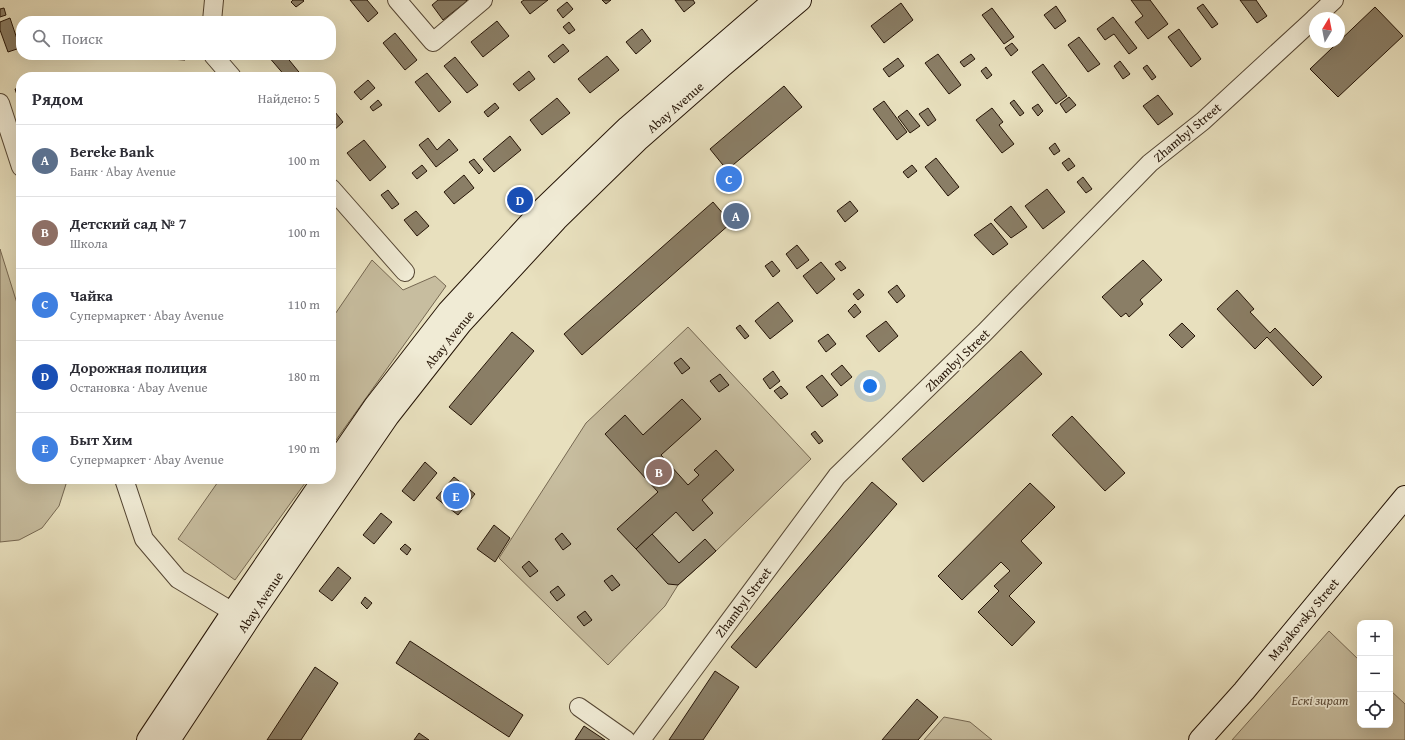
<!DOCTYPE html>
<html lang="ru">
<meta charset="utf-8">
<style>
:root{--surface:#fff;--page:#f7f7f7;--text:#2b2b33;--muted:#7c7c81;--line:#e1e1e2;--accent:#111827}
body{margin:0;font-family:"Gentium Book Plus",serif;background:var(--page);color:var(--text)}
.controls{position:absolute;right:12px;bottom:12px;display:grid;overflow:hidden;border-radius:8px;box-shadow:0 4px 16px #0002}
.controls button{width:36px;height:36px;display:grid;place-items:center;padding:0;border:0;border-bottom:1px solid var(--line);background:var(--surface);color:var(--text);font:20px sans-serif}
.compass{position:absolute;left:1309px;top:12px;width:36px;height:36px;border-radius:50%;background:var(--surface);box-shadow:0 4px 16px #0002;rotate:10deg}
.you{position:absolute;left:870px;top:386px;width:14px;height:14px;margin:-10px;border:3px solid #fff;border-radius:50%;background:#1a73e8;box-shadow:0 0 0 6px #1a73e833}
.badge{display:grid;place-items:center;width:26px;height:26px;border-radius:50%;background:var(--accent);color:#fff;font-size:13px;font-weight:700}
.pin{position:absolute;translate:-50% -50%;border:2px solid #fff;box-shadow:0 1px 4px #0006}
.list{margin:0;padding:0;list-style:none}
h2{display:flex;justify-content:space-between;align-items:center;height:52px;margin:0;padding:0 16px;font-size:17px}
h2 small{font-size:13px;font-weight:400;color:var(--muted)}
.list li{display:grid;grid-template-columns:26px 1fr auto;gap:12px;align-items:center;box-sizing:border-box;height:72px;padding:0 16px;border-top:1px solid var(--line)}
.list b{display:block;font-size:15px;white-space:nowrap}
.list p{margin:0;font-size:13px;white-space:nowrap;color:var(--muted)}
.list em{font-size:13px;font-style:normal;color:var(--muted)}
.icon{flex:none;width:22px;height:22px;fill:none;stroke:currentColor;stroke-width:2;stroke-linecap:round;stroke-linejoin:round}
.map{position:relative;flex:none;width:1405px;height:740px;overflow:hidden}
.search{position:absolute;background:var(--surface);box-shadow:0 4px 16px #0002;left:16px;top:16px;width:320px;height:44px;display:flex;align-items:center;gap:10px;box-sizing:border-box;padding:0 14px;border-radius:16px;color:var(--muted);font-size:15px}
.panel{position:absolute;background:var(--surface);box-shadow:0 4px 16px #0002;left:16px;top:72px;width:320px;height:412px;border-radius:16px}
.map>svg:first-child{display:block}
.green{fill:#c7bd9f;stroke:#766852}
.building{fill:#8a7e66;stroke:#251406}
.lines{fill:none;stroke-linecap:round;stroke-linejoin:round}
.street-casing{stroke:#564734;stroke-width:20}
.secondary-casing{stroke:#251406;stroke-width:24}
.street{stroke:#f0ebd5;stroke-width:18}
.secondary{stroke:#f0ebd5;stroke-width:22}
.labels{text-anchor:middle;stroke-width:3.5;stroke-linejoin:round;paint-order:stroke}
.street-label{font-size:13px;fill:#251406;stroke:#f0ebd5}
.park-label{font-size:13px;font-style:italic;fill:#5e4f3c;stroke:#f0ebd5}
</style>
<div class="map">
<svg width="1405" height="740" viewBox="0 0 1405 740">
<rect width="100%" height="100%" fill="#e8e0be"/>
<filter id="stains"><feTurbulence type="fractalNoise" baseFrequency=".005" numOctaves="4"/><feColorMatrix values="0 0 0 0 .2 0 0 0 0 .09 0 0 0 0 .02 0 0 0 .5 -.17"/></filter>
<radialGradient id="worn" r=".72"><stop offset=".6" stop-color="#630" stop-opacity="0"/><stop offset="1" stop-color="#630" stop-opacity=".3"/></radialGradient>
<!-- green -->
<g class="green">
<path d="M0 249 21 316V479H67V481L59 506 42 528 19 540 0 542Z"/>
<path d="M372 260 403 290 435 276 446 286 331 447V320Z"/>
<path d="M688 327 811 459 716 551 678 585 665 606 608 665 499 558 586 423Z"/>
<path d="M220 479H308L235 580 178 539Z"/>
<path d="M1329 631 1360 661V725H1390V690L1405 704V740H1232Z"/>
<path d="M944 717 970 722 992 740H924Z"/>
</g>
<!-- building -->
<g class="building">
<path d="M293 0H303L304 1 296 7 291 2Z"/>
<path d="M350 0H367L378 13 368 22Z"/>
<path d="M438 0H466L467 1 443 20 432 5Z"/>
<path d="M524 0H548L530 14 521 2Z"/>
<path d="M602 0H611L606 4Z"/>
<path d="M675 0H693L695 3 684 12Z"/>
<path d="M1131 0H1150L1168 24 1148 39 1135 22 1143 16Z"/>
<path d="M1240 0H1256L1267 16 1257 23Z"/>
<path d="M567 2 573 9 563 18 557 10Z"/>
<path d="M901 3 913 20 884 43 871 26Z"/>
<path d="M1203 4 1218 24 1212 28 1197 8Z"/>
<path d="M1056 6 1066 21 1055 29 1044 15Z"/>
<path d="M1375 7 1403 36 1338 97 1310 69Z"/>
<path d="M4 8 6 15 0 17V9Z"/>
<path d="M992 8 1014 37 1004 44 982 15Z"/>
<path d="M1113 17 1137 48 1129 54 1114 34 1105 40 1097 29Z"/>
<path d="M10 18 20 48 8 52 0 30V22Z"/>
<path d="M497 21 509 36 483 57 471 42Z"/>
<path d="M569 22 575 30 569 34 563 27Z"/>
<path d="M642 29 651 41 636 54 626 42Z"/>
<path d="M1179 29 1201 59 1191 67 1168 37Z"/>
<path d="M395 33 417 60 405 70 383 43Z"/>
<path d="M1079 37 1100 64 1088 72 1068 45Z"/>
<path d="M1012 43 1018 50 1011 56 1005 48Z"/>
<path d="M563 44 569 51 554 63 548 56Z"/>
<path d="M938 54 961 85 949 94 925 63Z"/>
<path d="M971 54 975 59 964 67 960 62Z"/>
<path d="M170 55H185V60L170 59Z"/>
<path d="M269 55H285L303 77H286L268 56Z"/>
<path d="M607 56 619 70 590 93 578 79Z"/>
<path d="M455 57 478 85 467 93 444 66Z"/>
<path d="M898 58 904 66 889 77 883 69Z"/>
<path d="M1120 61 1130 74 1123 79 1114 66Z"/>
<path d="M1043 64 1067 96 1056 104 1032 72Z"/>
<path d="M1147 65 1156 77 1152 80 1143 68Z"/>
<path d="M986 67 992 75 987 79 981 71Z"/>
<path d="M529 71 535 79 519 91 513 84Z"/>
<path d="M427 73 451 102 439 112 415 82Z"/>
<path d="M368 80 375 88 361 100 354 92Z"/>
<path d="M784 86 802 107 727 170 710 149Z"/>
<path d="M21 88V107L15 89Z"/>
<path d="M1158 95 1173 114 1158 125 1143 106Z"/>
<path d="M1069 97 1076 105 1066 113 1060 104Z"/>
<path d="M557 98 570 113 542 135 530 120Z"/>
<path d="M378 100 382 105 373 111 370 107Z"/>
<path d="M1014 100 1024 113 1020 116 1010 103Z"/>
<path d="M884 101 907 132 897 140 873 109Z"/>
<path d="M495 103 499 108 488 117 484 112Z"/>
<path d="M1038 104 1043 111 1038 116 1032 108Z"/>
<path d="M331 107 343 122 332 132 331 131Z"/>
<path d="M928 108 936 120 928 126 919 114Z"/>
<path d="M992 108 1003 122 999 125 1014 144 1002 153 976 120Z"/>
<path d="M907 110 920 126 910 133 898 117Z"/>
<path d="M510 136 521 150 494 172 483 159Z"/>
<path d="M428 138 437 150 449 139 458 150 436 167 419 145Z"/>
<path d="M364 140 386 167 370 181 347 153Z"/>
<path d="M1055 143 1060 151 1054 155 1049 148Z"/>
<path d="M936 158 959 187 948 196 925 167Z"/>
<path d="M1069 158 1075 166 1068 171 1062 163Z"/>
<path d="M474 159 483 170 479 174 469 162Z"/>
<path d="M422 165 427 171 417 179 412 173Z"/>
<path d="M912 165 917 171 908 178 903 172Z"/>
<path d="M464 175 474 188 454 204 444 192Z"/>
<path d="M1083 177 1092 189 1086 193 1077 182Z"/>
<path d="M1047 189 1065 212 1043 229 1025 206Z"/>
<path d="M388 190 399 204 392 209 381 195Z"/>
<path d="M850 201 858 211 845 222 837 211Z"/>
<path d="M713 202 731 223 582 355 564 334Z"/>
<path d="M1011 206 1027 227 1011 238 994 220Z"/>
<path d="M416 211 429 226 417 236 404 220Z"/>
<path d="M991 223 1008 244 993 255 974 235Z"/>
<path d="M797 245 809 260 797 269 786 254Z"/>
<path d="M1143 260 1162 280 1140 300 1143 304 1129 317 1126 313 1121 317 1102 297Z"/>
<path d="M772 261 780 271 773 277 765 266Z"/>
<path d="M840 261 846 268 841 271 835 264Z"/>
<path d="M821 262 835 279 817 294 803 276Z"/>
<path d="M897 285 905 296 897 303 888 292Z"/>
<path d="M859 289 864 295 858 300 853 294Z"/>
<path d="M1237 290 1254 309 1250 312 1270 333 1275 328 1322 377 1313 386 1267 337 1255 349 1217 309Z"/>
<path d="M778 302 793 321 770 339 755 321Z"/>
<path d="M855 304 861 312 854 318 848 311Z"/>
<path d="M886 321 898 336 879 352 866 336Z"/>
<path d="M1182 323 1195 336 1182 348 1169 335Z"/>
<path d="M740 325 749 336 745 339 736 328Z"/>
<path d="M512 332 534 351 471 425 449 407Z"/>
<path d="M828 334 836 344 826 352 818 341Z"/>
<path d="M1021 351 1042 374 923 482 902 459Z"/>
<path d="M681 358 690 368 682 374 674 363Z"/>
<path d="M842 365 852 377 841 386 831 374Z"/>
<path d="M773 371 780 381 770 389 763 379Z"/>
<path d="M720 374 729 385 719 392 710 381Z"/>
<path d="M822 375 838 395 822 407 806 387Z"/>
<path d="M781 386 788 394 781 399 774 391Z"/>
<path d="M682 399 701 419 661 455 688 485 699 475 694 470 716 450 734 470 702 500 713 513 693 531 676 512 636 549 617 529 658 492 605 434 625 415 643 435Z"/>
<path d="M1072 416 1125 473 1105 491 1052 435Z"/>
<path d="M815 431 823 441 819 444 811 434Z"/>
<path d="M425 462 437 473 414 501 402 491Z"/>
<path d="M454 477 475 494 458 515 436 498Z"/>
<path d="M872 482 897 504 756 668 731 647Z"/>
<path d="M1030 483 1055 507 1021 541 1042 563 1009 596 1035 622 1012 646 978 612 999 591 994 586 1010 571 1001 562 962 600 938 576Z"/>
<path d="M381 513 392 522 374 544 363 535Z"/>
<path d="M494 525 510 538 495 562 477 549Z"/>
<path d="M562 533 571 544 563 550 555 539Z"/>
<path d="M652 534 679 563 705 539 716 551 678 585 668 584 636 549Z"/>
<path d="M405 544 411 549 407 555 400 549Z"/>
<path d="M529 561 538 571 530 577 522 567Z"/>
<path d="M338 567 351 578 332 601 319 591Z"/>
<path d="M612 575 620 585 612 591 604 581Z"/>
<path d="M558 586 565 595 557 601 550 592Z"/>
<path d="M365 597 372 603 367 609 361 603Z"/>
<path d="M585 611 592 620 584 626 577 617Z"/>
<path d="M410 641 523 715 509 737 396 663Z"/>
<path d="M315 667 338 683 301 740H267Z"/>
<path d="M715 671 739 687 703 740H669Z"/>
<path d="M917 699 938 717 918 740H882Z"/>
<path d="M584 726 605 740H575Z"/>
<path d="M419 733 429 740H414Z"/>
</g>
<g class="lines">
<defs>
<g id="street">
<path d="M397 0 433 42 483 0"/>
<path d="M1315 18 1334 0"/>
<path d="M212 21 214 0"/>
<path d="M213 55 232 77"/>
<path d="M0 103 21 167"/>
<path d="M331 188 405 272"/>
<path d="M124 479 144 539 178 579 233 612 245 613"/>
<path d="M579 707 626 740"/>
<path d="M641 740 837 476 984 333 1150 163 1203 121 1315 18"/>
</g>
<g id="secondary">
<path d="M331 470 375 406 448 312 544 208 628 127 775 0"/>
<path d="M148 740 233 612 324 479"/>
<path d="M169 740 252 614 388 416 461 323 556 220 639 139 722 66 800 0"/>
<path d="M1200 740 1244 691 1405 497"/>
</g>
</defs>
<!-- street casing -->
<use href="#street" class="street-casing"/>
<!-- secondary casing -->
<use href="#secondary" class="secondary-casing"/>
<!-- street -->
<use href="#street" class="street"/>
<!-- secondary -->
<use href="#secondary" class="secondary"/>
</g>
<g class="labels">
<!-- street labels -->
<g class="street-label">
<text transform="translate(675 107) rotate(-41)" y="5">Abay Avenue</text>
<text transform="translate(1187 132) rotate(-40)" y="5">Zhambyl Street</text>
<text transform="translate(449 339) rotate(-51)" y="5">Abay Avenue</text>
<text transform="translate(957 360) rotate(-44)" y="5">Zhambyl Street</text>
<text transform="translate(260 602) rotate(-56)" y="5">Abay Avenue</text>
<text transform="translate(743 602) rotate(-53)" y="5">Zhambyl Street</text>
<text transform="translate(1303 619) rotate(-50)" y="5">Mayakovsky Street</text>
</g>
<!-- park labels -->
<g class="park-label">
<text x="1320" y="705">Ескі зират</text>
</g>
</g>
<rect width="100%" height="100%" filter="url(#stains)"/>
<rect width="100%" height="100%" fill="url(#worn)"/>
</svg>
<div class="controls">
<button>+</button>
<button>−</button>
<button><svg class="icon" aria-label="locate" viewBox="0 0 24 24"><circle cx="12" cy="12" r="6"/><path d="M12 2v4M12 18v4M2 12h4M18 12h4"/></svg></button>
</div>
<svg class="compass" viewBox="-18 -18 36 36"><path d="M0-13l5 13h-10z" fill="#e53935"/><path d="M0 13l5-13h-10z" fill="#7c7c81"/></svg>
<div class="you"></div>
<div class="pin badge" style="left:736px;top:216px;background:#5c6f8a">A</div>
<div class="pin badge" style="left:659px;top:472px;background:#8d6e63">B</div>
<div class="pin badge" style="left:729px;top:179px;background:#3f7fe0">C</div>
<div class="pin badge" style="left:520px;top:200px;background:#1a4fb4">D</div>
<div class="pin badge" style="left:456px;top:496px;background:#3f7fe0">E</div>
<div class="search"><svg class="icon" aria-label="search" viewBox="0 0 24 24"><circle cx="10" cy="10" r="6"/><path d="M15 15l6 6"/></svg>Поиск</div>
<section class="panel">
<h2>Рядом<small>Найдено: 5</small></h2>
<ul class="list">
<li><span class="badge" style="background:#5c6f8a">A</span><div><b>Bereke Bank</b><p>Банк · Abay Avenue</p></div><em>100 m</em></li>
<li><span class="badge" style="background:#8d6e63">B</span><div><b>Детский сад № 7</b><p>Школа</p></div><em>100 m</em></li>
<li><span class="badge" style="background:#3f7fe0">C</span><div><b>Чайка</b><p>Супермаркет · Abay Avenue</p></div><em>110 m</em></li>
<li><span class="badge" style="background:#1a4fb4">D</span><div><b>Дорожная полиция</b><p>Остановка · Abay Avenue</p></div><em>180 m</em></li>
<li><span class="badge" style="background:#3f7fe0">E</span><div><b>Быт Хим</b><p>Супермаркет · Abay Avenue</p></div><em>190 m</em></li>
</ul>
</section>
</div>
